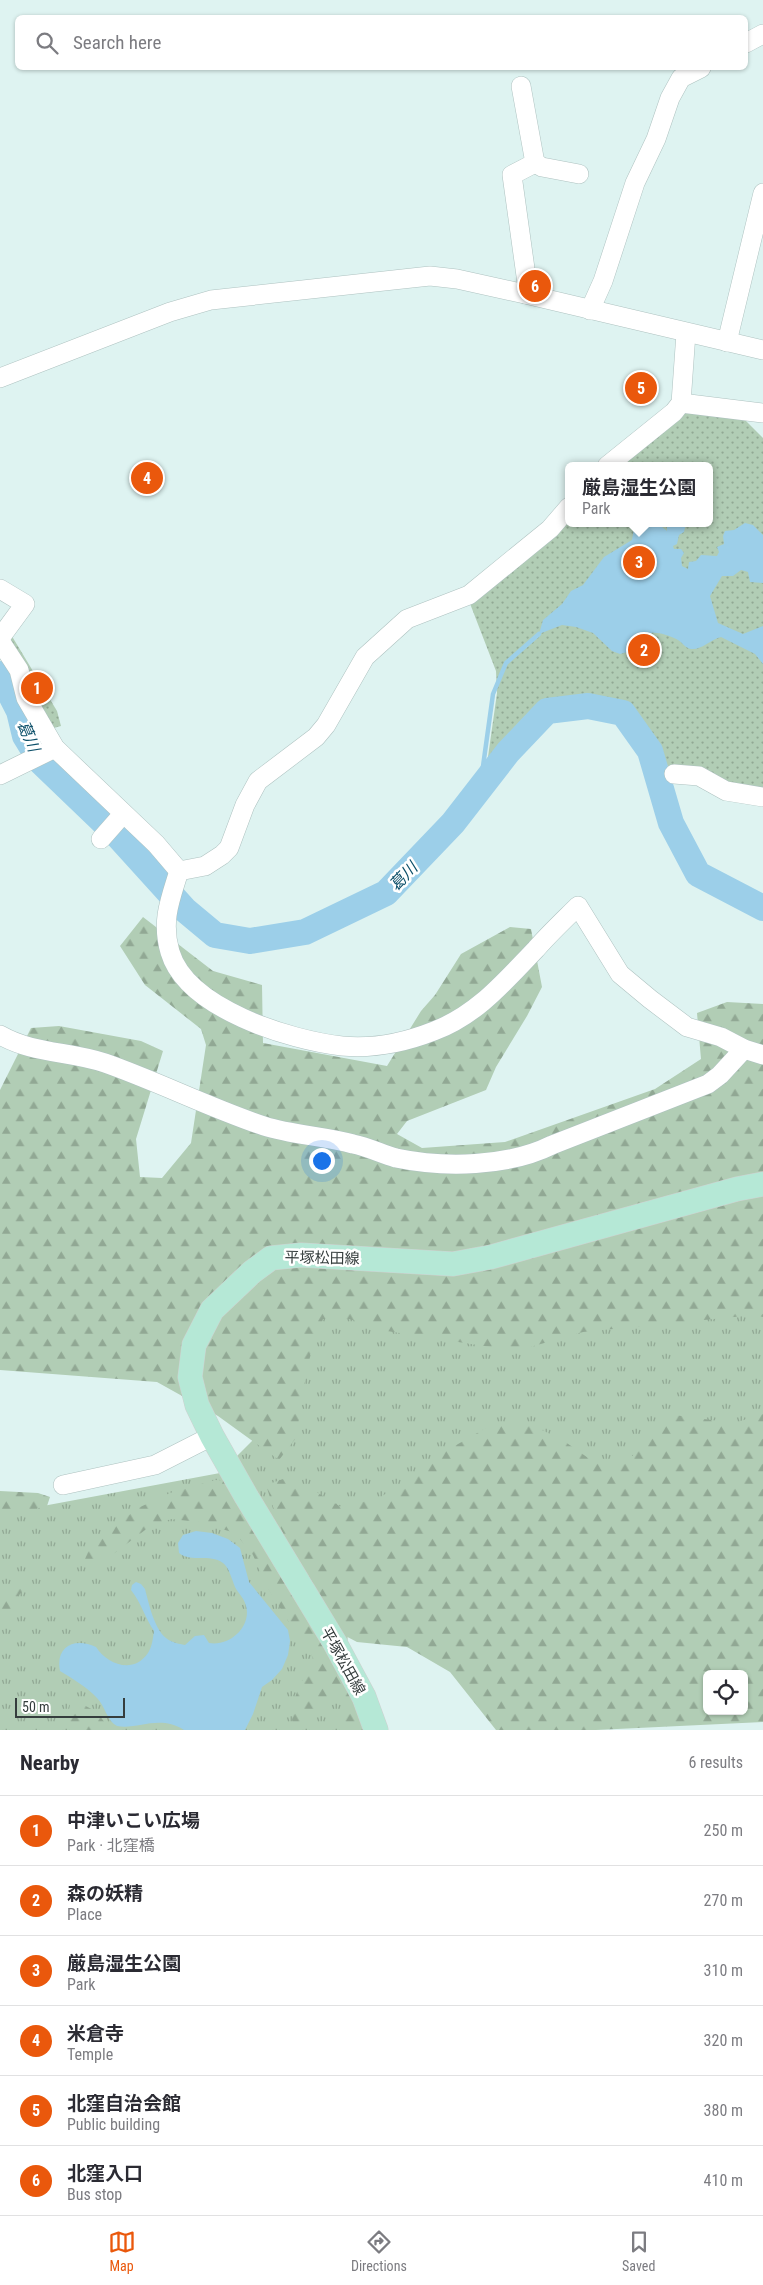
<!DOCTYPE html>
<meta charset="utf-8">
<style>
:root{--surface:#fff;--page:#f7f7f7;--text:#2b2b33;--muted:#7c7c81;--line:#e1e1e2;--accent:#ea580c}
body{margin:0;font-family:"Roboto Condensed","Noto Sans JP",sans-serif;background:var(--page);color:var(--text)}
.controls{position:absolute;right:15px;bottom:15px;display:grid;overflow:hidden;border-radius:8px;box-shadow:0 1px 4px #0004}
.controls button{width:45px;height:45px;display:grid;place-items:center;padding:0;border:0;border-bottom:1px solid var(--line);background:var(--surface);color:var(--text);font:25px sans-serif}
.scale{position:absolute;left:15px;bottom:12px;width:110px;box-sizing:border-box;padding-left:5px;border:2px solid #353d3d;border-top:0;font-size:14px;line-height:18px;white-space:nowrap;color:#353d3d;-webkit-text-stroke:4px #fff;paint-order:stroke}
.you{position:absolute;left:321px;top:1160px;width:18px;height:18px;margin:-12px;border:4px solid #fff;border-radius:50%;background:#1a73e8;box-shadow:0 0 0 8px #1a73e833}
.badge{display:grid;place-items:center;width:32px;height:32px;border-radius:50%;background:var(--accent);color:#fff;font-size:16px;font-weight:700}
.pin{position:absolute;translate:-50% -50%;border:2px solid #fff;box-shadow:0 1px 5px #0006}
.popup{position:absolute;left:565px;top:462px;width:148px;height:65px;box-sizing:border-box;display:grid;place-content:center;border-radius:8px;background:var(--surface);filter:drop-shadow(0 1px 4px #0005);font-size:16px;white-space:nowrap;color:var(--muted)}
.popup b{font-size:19px;color:var(--text)}
.popup::after{content:'';position:absolute;left:50%;top:100%;margin-left:-10px;border:10px solid transparent;border-top-color:var(--surface)}
.list{margin:0;padding:0;list-style:none}
h2{display:flex;justify-content:space-between;align-items:center;height:65px;margin:0;padding:0 20px;font-size:21px}
h2 small{font-size:16px;font-weight:400;color:var(--muted)}
.list li{display:grid;grid-template-columns:32px 1fr auto;gap:15px;align-items:center;box-sizing:border-box;height:70px;padding:0 20px;border-top:1px solid var(--line)}
.list b{display:block;font-size:19px;white-space:nowrap}
.list p{margin:0;font-size:16px;white-space:nowrap;color:var(--muted)}
.list em{font-size:16px;font-style:normal;color:var(--muted)}
.icon{flex:none;width:28px;height:28px;fill:none;stroke:currentColor;stroke-width:2;stroke-linecap:round;stroke-linejoin:round}
.map{position:relative;flex:none;width:763px;height:1730px;overflow:hidden}
.search{position:absolute;background:var(--surface);box-shadow:0 1px 4px #0004;left:15px;right:15px;top:15px;height:55px;display:flex;align-items:center;gap:12px;box-sizing:border-box;padding:0 18px;border-radius:8px;color:var(--muted);font-size:19px}
.sheet{height:485px;background:var(--surface)}
nav{display:flex;justify-content:space-around;align-items:center;box-sizing:border-box;height:70px;border-top:1px solid var(--line);background:var(--surface);font-size:14px;color:var(--muted)}
nav a{display:grid;justify-items:center;gap:2px}
nav .on{color:var(--accent)}
.map>svg:first-child{display:block}
.grass{fill:url(#grass-tufts)}
.forest{fill:url(#forest-firs);fill-rule:evenodd}
.park{fill:url(#park-dots)}
.water{fill:#9ccfe9}
.lines{fill:none;stroke-linecap:round;stroke-linejoin:round}
.stream{stroke:#9ccfe9;stroke-width:4.5}
.river{stroke:#9ccfe9;stroke-width:26}
.minor-casing{stroke:#aec2c0;stroke-width:20}
.major-casing{stroke:#cfd0d0;stroke-width:25}
.minor{stroke:#fff;stroke-width:19}
.major{stroke:#b5e8d6;stroke-width:24}
.labels{text-anchor:middle;stroke-width:5;stroke-linejoin:round;paint-order:stroke}
.street-label{font-size:15px;fill:#353d3d;stroke:#fff}
.water-label{font-size:16px;font-style:italic;fill:#0d506a;stroke:#fff}
</style>
<div class="map">
<svg width="763" height="1730" viewBox="0 0 763 1730">
<defs>
<pattern id="grass-tufts" width="24" height="20" patternUnits="userSpaceOnUse" patternTransform="scale(1.25)"><rect width="24" height="20" fill="#b1cdb5"/><path d="M3 7l-1-3M5 7V3M7 7l1-3M15 17l-1-3M17 17v-4M19 17l1-3" fill="none" stroke="#91a894"/></pattern>
<pattern id="forest-firs" width="22" height="20" patternUnits="userSpaceOnUse" patternTransform="scale(1.25)"><rect width="22" height="20" fill="#b1cdb5"/><path d="M5 1l3.5 6h-7zM16 11l3.5 6h-7z" fill="#91a894"/></pattern>
<pattern id="park-dots" width="8" height="8" patternUnits="userSpaceOnUse" patternTransform="scale(1.25)"><rect width="8" height="8" fill="#b1cdb5"/><path d="M2 2h.1M6 6h.1" fill="none" stroke="#91a894" stroke-width="1.8" stroke-linecap="round"/></pattern>
</defs>
<rect width="100%" height="100%" fill="#def3f1"/>
<!-- grass -->
<path class="grass" d="M321 1297 763 1298V1635L348 1617 347 1676 358 1730H0V1514L220 1473 252 1441 249 1328Z"/>
<!-- forest -->
<g class="forest">
<path d="M143 917 213 971 262 985 263 1043 387 1066 421 1011 435 995 461 954 510 927 531 929 542 987 527 1016 496 1067 486 1090 407 1121 397 1134 422 1148 505 1142 655 1089 701 1059 697 1013 727 1002 763 1004V1317L754 1315 583 1332 516 1351 387 1331 349 1319H323L309 1358 296 1438 279 1460 218 1416 157 1382 0 1370V1090L31 1028 59 1026 141 1041 163 1051 136 1139 140 1177 162 1178 191 1143 206 1045 201 1029 145 985 120 946Z"/>
<path d="M763 1414V1722L596 1730H496L450 1672 407 1647 357 1642 338 1632 302 1576 278 1522 266 1485 283 1479 305 1485 341 1507 379 1498 419 1472 446 1451 491 1425H532L564 1441 591 1460 624 1464 674 1415 734 1423ZM707 1674H744V1711H707Z"/>
<path d="M215 1480 236 1481 316 1620 371 1730H342L341 1700 333 1698 323 1705 303 1728H294C286 1706 303 1679 313 1660L309 1647 295 1632 267 1587 253 1555 235 1533 199 1522 171 1519 149 1527 112 1555 93 1562 85 1559 89 1549 136 1509 170 1493Z"/>
<path d="M0 1491 38 1493 50 1497 47 1506 0 1518Z"/>
<path d="M19 1578 26 1579 25 1588 15 1600 8 1614 0 1623V1595Z"/>
<path d="M80 1703 97 1712 110 1730H74L68 1717 70 1704Z"/>
</g>
<!-- park -->
<g class="park">
<path d="M689 410 743 418 763 438V791L669 769C663 757 659 744 652 734 624 694 563 686 526 716 511 728 499 749 487 764L497 693 496 671 469 601 569 513V523H709V466H615Z"/>
<path d="M10 633 57 711 61 726 50 729 6 643Z"/>
</g>
<!-- water -->
<g class="water">
<path d="M635 523H657L667 531V523H686L684 532 679 535 677 544 673 546 674 549H681L684 553 681 558 682 566 688 569 689 562 696 561 701 555 717 556 719 552 717 547 724 544 723 536 725 531 734 530 745 523 753 525 763 535V583L750 582 748 572 741 570 733 576H722L710 596 718 623 743 634 763 626V664L755 654 721 637C710 640 702 650 691 649 685 648 683 643 678 640 670 636 659 632 651 633L635 650 620 654 612 651 593 633 576 627 562 625 539 634 543 620 562 604 571 591 583 585 604 557 632 540Z"/>
<path d="M196 1531 212 1533 228 1539 240 1548 249 1582 288 1630 290 1641 288 1655 282 1669 272 1680 262 1687 253 1714 245 1730H184C159 1714 138 1730 117 1726 107 1721 105 1706 97 1698 87 1687 73 1679 60 1671 55 1646 75 1637 96 1647 107 1664 133 1675 148 1653 152 1647 153 1638 154 1631 145 1618 142 1604 131 1590L132 1585 136 1582 141 1584 145 1589C149 1604 154 1628 166 1638 171 1642 179 1644 185 1645L195 1636 204 1635 209 1643C230 1647 254 1625 245 1603 243 1597 238 1593 235 1587 232 1580 229 1567 223 1563 209 1553 192 1563 179 1553L178 1543 183 1535Z"/>
</g>
<g class="lines">
<!-- stream -->
<path class="stream" d="M480 788 493 694 506 663 539 634"/>
<!-- river -->
<path class="river" d="M0 674 19 711 25 736 41 762 117 835 185 910 215 935 250 941 305 932 386 893 453 823 508 752 547 711 588 706 623 713 650 751 671 823 698 874 763 908"/>
<defs>
<g id="minor">
<path d="M746 43 763 34"/>
<path d="M521 86 535 163"/>
<path d="M535 163 542 167 579 174"/>
<path d="M525 294 527 283 512 175 535 163"/>
<path d="M590 310 603 281 635 183 656 139 670 98 681 78 701 68"/>
<path d="M727 342 763 193"/>
<path d="M0 378 170 312 211 300 430 276 457 279 525 294 763 350"/>
<path d="M681 403 763 413"/>
<path d="M607 466 674 412 681 403 686 333"/>
<path d="M0 589 25 604 0 638"/>
<path d="M0 641 19 670 26 698 55 748 156 844 179 871"/>
<path d="M674 774 699 776 726 791 763 797"/>
<path d="M0 775 55 748"/>
<path d="M101 839 123 814"/>
<path d="M179 871C170 900 161 921 170 952 187 1009 290 1040 342 1046 373 1049 406 1042 434 1031 477 1015 505 981 536 949 549 934 564 920 578 906L620 974 650 999 687 1027 721 1037 744 1049 763 1055"/>
<path d="M179 871 205 866 222 855 229 848 245 805 258 781 316 737 326 725 365 657 407 619 469 595 550 529 569 507"/>
<path d="M0 1035C33 1054 70 1051 105 1063 159 1082 210 1108 264 1126 292 1135 324 1136 353 1144 368 1147 382 1154 396 1158 444 1168 508 1167 552 1145L708 1084 720 1075 744 1049"/>
<path d="M63 1485 155 1465 212 1436"/>
</g>
<path id="major" d="M376 1730 364 1697 335 1643 246 1496 212 1436 197 1405 190 1377 194 1345 212 1310 252 1272 271 1258 301 1255 453 1264 491 1257 737 1189 763 1184"/>
</defs>
<!-- minor casing -->
<use href="#minor" class="minor-casing"/>
<!-- major casing -->
<use href="#major" class="major-casing"/>
<!-- minor -->
<use href="#minor" class="minor"/>
<!-- major -->
<use href="#major" class="major"/>
</g>
<g class="labels">
<!-- street labels -->
<g class="street-label">
<text transform="translate(322 1258) rotate(1)" y="5">平塚松田線</text>
<text transform="translate(343 1661) rotate(61)" y="5">平塚松田線</text>
</g>
<!-- water labels -->
<g class="water-label">
<text transform="translate(29 736) rotate(67)" y="6">葛川</text>
<text transform="translate(403 876) rotate(-46)" y="6">葛川</text>
</g>
</g>
</svg>
<div class="controls">
<button><svg class="icon" aria-label="locate" viewBox="0 0 24 24"><circle cx="12" cy="12" r="6"/><path d="M12 2v4M12 18v4M2 12h4M18 12h4"/></svg></button>
</div>
<div class="scale">50 m</div>
<div class="you"></div>
<div class="pin badge" style="left:37px;top:688px">1</div>
<div class="pin badge" style="left:644px;top:650px">2</div>
<div class="pin badge" style="left:639px;top:562px">3</div>
<div class="popup"><b>厳島湿生公園</b>Park</div>
<div class="pin badge" style="left:147px;top:478px">4</div>
<div class="pin badge" style="left:641px;top:388px">5</div>
<div class="pin badge" style="left:535px;top:286px">6</div>
<div class="search"><svg class="icon" aria-label="search" viewBox="0 0 24 24"><circle cx="10" cy="10" r="6"/><path d="M15 15l6 6"/></svg>Search here</div>
</div>
<section class="sheet">
<h2>Nearby<small>6 results</small></h2>
<ul class="list">
<li><span class="badge">1</span><div><b>中津いこい広場</b><p>Park · 北窪橋</p></div><em>250 m</em></li>
<li><span class="badge">2</span><div><b>森の妖精</b><p>Place</p></div><em>270 m</em></li>
<li><span class="badge">3</span><div><b>厳島湿生公園</b><p>Park</p></div><em>310 m</em></li>
<li><span class="badge">4</span><div><b>米倉寺</b><p>Temple</p></div><em>320 m</em></li>
<li><span class="badge">5</span><div><b>北窪自治会館</b><p>Public building</p></div><em>380 m</em></li>
<li><span class="badge">6</span><div><b>北窪入口</b><p>Bus stop</p></div><em>410 m</em></li>
</ul>
</section>
<nav>
<a class="on"><svg class="icon" aria-label="map" viewBox="0 0 24 24"><path d="M3 6l6-2 6 2 6-2v14l-6 2-6-2-6 2zM9 4v14M15 6v14"/></svg>Map</a>
<a><svg class="icon" aria-label="directions" viewBox="0 0 24 24"><path d="M12 3l9 9-9 9-9-9zM9 14v-3h6M13 9l2 2-2 2"/></svg>Directions</a>
<a><svg class="icon" aria-label="saved" viewBox="0 0 24 24"><path d="M7 4h10v16l-5-4-5 4z"/></svg>Saved</a>
</nav>
